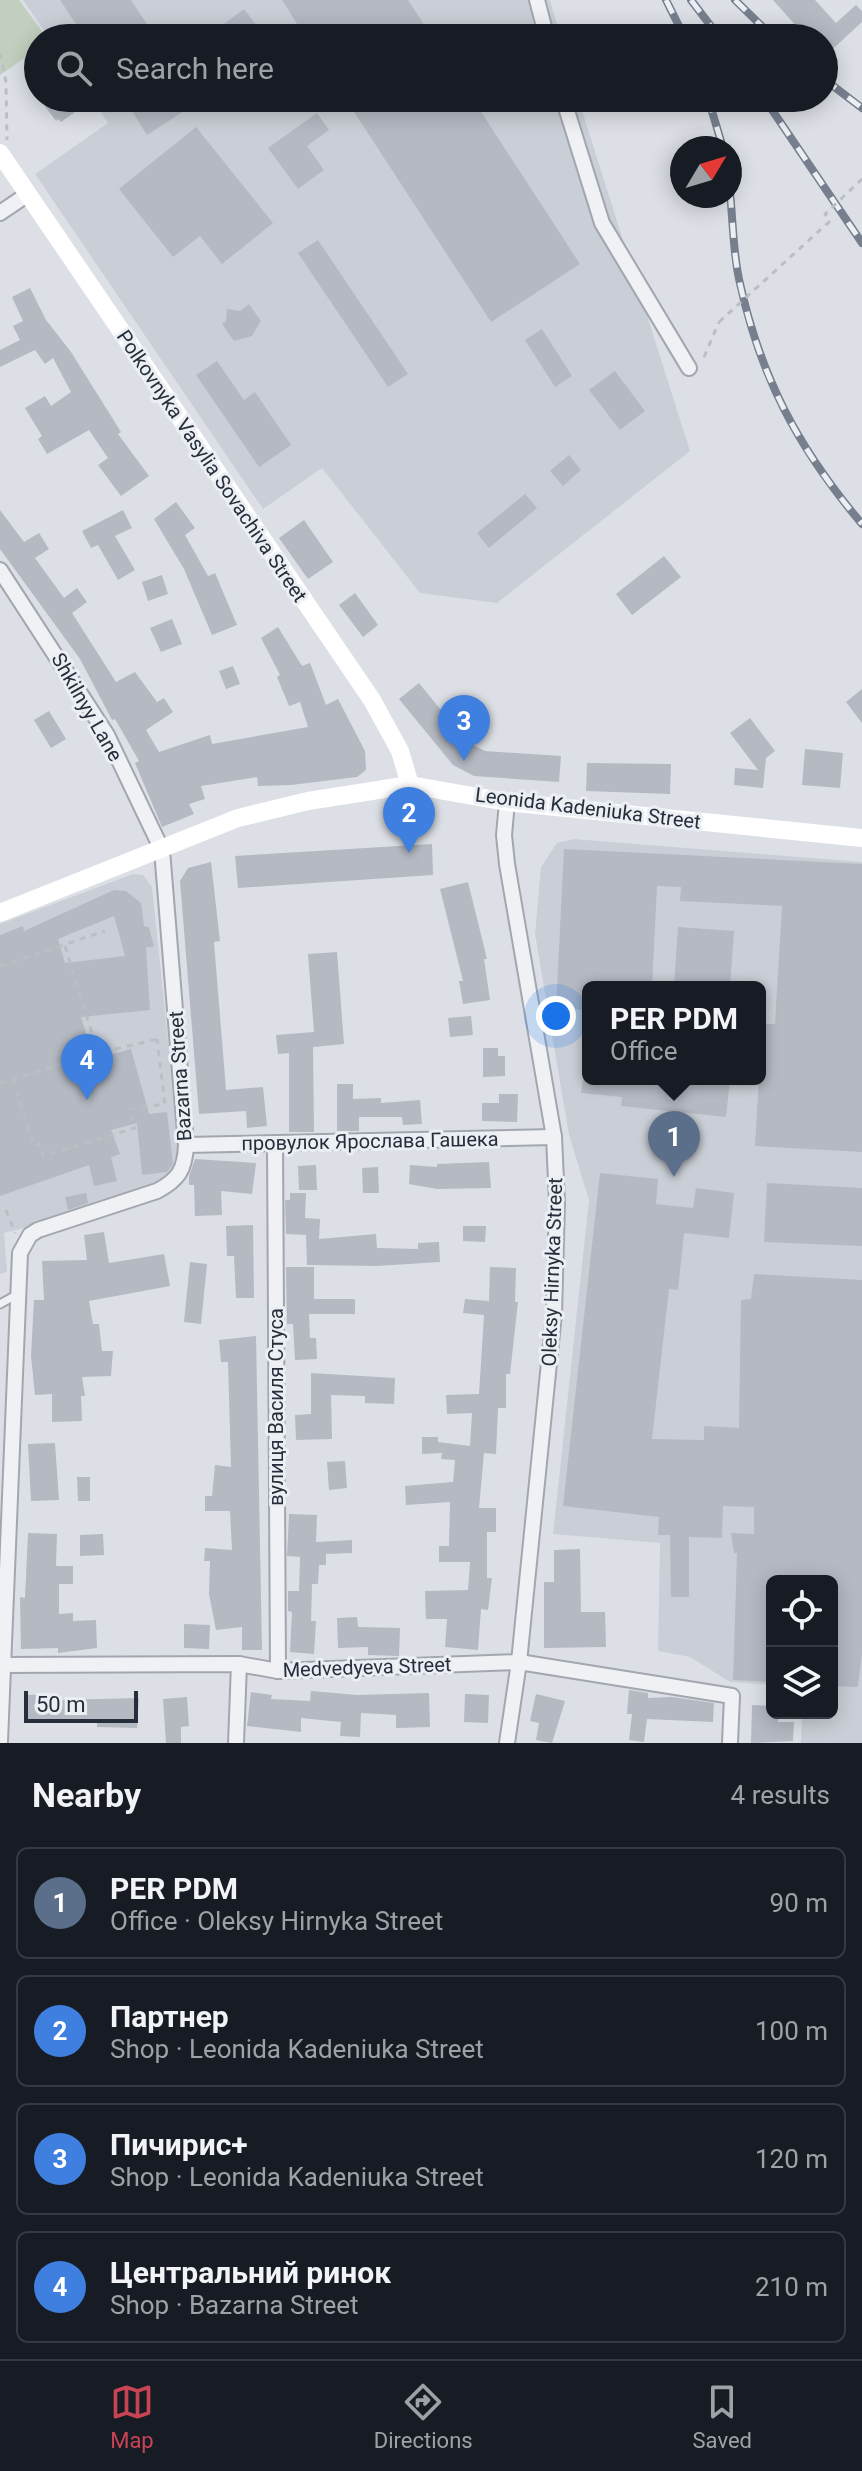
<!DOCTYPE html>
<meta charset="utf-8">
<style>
:root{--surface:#171b24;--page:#20242c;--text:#f1f3f6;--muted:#9ea1a6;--line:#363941;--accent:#c84455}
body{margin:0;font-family:Roboto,sans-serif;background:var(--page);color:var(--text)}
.controls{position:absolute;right:24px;bottom:24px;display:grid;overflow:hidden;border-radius:12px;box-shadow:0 4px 20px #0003}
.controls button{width:72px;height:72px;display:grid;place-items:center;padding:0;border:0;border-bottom:2px solid var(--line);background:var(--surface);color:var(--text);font:40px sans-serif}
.compass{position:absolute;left:670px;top:136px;width:72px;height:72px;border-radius:50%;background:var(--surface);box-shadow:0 4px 20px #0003;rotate:52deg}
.scale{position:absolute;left:24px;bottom:20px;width:114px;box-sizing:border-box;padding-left:8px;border:4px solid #272e3b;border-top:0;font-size:22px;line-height:28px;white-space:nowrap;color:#272e3b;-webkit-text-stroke:6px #ebeff4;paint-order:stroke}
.you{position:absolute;left:556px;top:1016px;width:28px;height:28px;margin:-20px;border:6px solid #fff;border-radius:50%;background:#1a73e8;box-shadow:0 0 0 12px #1a73e833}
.badge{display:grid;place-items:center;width:52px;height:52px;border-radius:50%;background:var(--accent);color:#fff;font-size:26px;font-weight:700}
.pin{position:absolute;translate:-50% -66px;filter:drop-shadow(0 2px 4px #0008)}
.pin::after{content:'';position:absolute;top:42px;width:28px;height:24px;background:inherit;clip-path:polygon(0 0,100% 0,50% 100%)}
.popup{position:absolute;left:582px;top:981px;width:184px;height:104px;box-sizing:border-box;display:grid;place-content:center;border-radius:12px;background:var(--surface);filter:drop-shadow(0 2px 6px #0005);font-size:26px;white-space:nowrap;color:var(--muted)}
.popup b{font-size:30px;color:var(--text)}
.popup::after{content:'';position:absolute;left:50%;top:100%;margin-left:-16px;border:16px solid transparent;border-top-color:var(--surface)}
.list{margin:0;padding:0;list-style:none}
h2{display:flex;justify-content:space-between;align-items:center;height:104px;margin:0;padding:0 32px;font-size:34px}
h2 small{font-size:26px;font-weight:400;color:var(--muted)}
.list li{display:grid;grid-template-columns:52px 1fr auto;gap:24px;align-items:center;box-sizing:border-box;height:112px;margin:0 16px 16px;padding:0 16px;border:2px solid var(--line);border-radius:12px}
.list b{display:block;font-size:30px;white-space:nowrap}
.list p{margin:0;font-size:26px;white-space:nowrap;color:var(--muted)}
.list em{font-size:26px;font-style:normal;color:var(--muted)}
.icon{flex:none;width:44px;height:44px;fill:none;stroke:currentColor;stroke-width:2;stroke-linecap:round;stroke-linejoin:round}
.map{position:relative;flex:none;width:862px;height:1743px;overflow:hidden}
.search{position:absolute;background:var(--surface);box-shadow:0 4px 20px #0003;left:24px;right:24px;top:24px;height:88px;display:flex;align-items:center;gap:20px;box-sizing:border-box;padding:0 28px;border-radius:44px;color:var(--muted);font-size:30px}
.sheet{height:616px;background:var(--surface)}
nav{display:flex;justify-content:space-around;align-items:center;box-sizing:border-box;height:112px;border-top:2px solid var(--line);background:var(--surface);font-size:22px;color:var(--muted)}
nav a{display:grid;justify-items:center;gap:4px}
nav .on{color:var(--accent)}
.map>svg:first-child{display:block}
.built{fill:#cacfd7;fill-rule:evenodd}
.green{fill:#c2cfbe}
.building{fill:#b4b9c2;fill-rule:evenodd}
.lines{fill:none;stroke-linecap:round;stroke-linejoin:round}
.lane-casing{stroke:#a2a7af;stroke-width:11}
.street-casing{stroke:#a2a7af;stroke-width:18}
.path{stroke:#bbbec4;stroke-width:3;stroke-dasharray:6 6;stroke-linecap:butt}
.lane{stroke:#eff1f4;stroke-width:7}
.street{stroke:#eff1f4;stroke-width:14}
.secondary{stroke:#fff;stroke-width:18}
.rail-casing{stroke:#777f8f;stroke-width:8}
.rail{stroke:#ebeff4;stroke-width:5;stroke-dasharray:15;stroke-linecap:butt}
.path-bridge{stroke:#bbbec4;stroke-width:3;stroke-dasharray:6 6;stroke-linecap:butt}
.labels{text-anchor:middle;stroke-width:6;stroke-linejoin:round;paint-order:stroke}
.street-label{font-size:20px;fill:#272e3b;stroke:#ebeff4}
</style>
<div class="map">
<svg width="862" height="1743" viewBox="0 0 862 1743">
<rect width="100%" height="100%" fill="#dce0e6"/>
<!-- built -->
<g class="built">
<path d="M23 0H550L561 38H49Z"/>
<path d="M91 98H578L690 451 497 603 420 593 322 468 263 509 35 174 108 123Z"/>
<path d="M574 839 862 862V1743H801L802 1713H832V1581H772V1685L730 1682 690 1657 658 1651 660 1543 553 1534 589 1200 569 1135 535 934 541 867 557 843ZM588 987H760V1079H588Z"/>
<path d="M133 874 143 875 152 887 181 1162 166 1180 81 1214 4 1233 7 1272 0 1274V924Z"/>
</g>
<!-- green -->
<path class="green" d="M0 0H19L47 38H38V49L0 75Z"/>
<!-- building -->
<g class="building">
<path d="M60 0H131L156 38H85Z"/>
<path d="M282 0H408L433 38H306Z"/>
<path d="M773 0H815L836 23 856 5 862 11V22L824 57V38H807Z"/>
<path d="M244 9 258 27 243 38H205Z"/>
<path d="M53 98H71L77 105 72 109 75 112 61 122 58 119 56 121 44 105Z"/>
<path d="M124 98H204L147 135Z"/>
<path d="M345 98H472L580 264 491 322Z"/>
<path d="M317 113 329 130 307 146 324 170 298 189 268 148Z"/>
<path d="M196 127 273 223 222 264 200 236 173 257 119 189Z"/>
<path d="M318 240 408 374 388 387 298 253Z"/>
<path d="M30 288 46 320 71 352 121 432 118 434 149 476 121 496 98 465 108 458 89 430 47 454 38 439 42 436 25 408 45 396 51 406 71 392 53 358 45 364 35 350 0 367V350L20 340 13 326 23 321 12 297Z"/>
<path d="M249 304 261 321 252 336 234 341 222 324 226 321 227 309 240 311Z"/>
<path d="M542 329 572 376 555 387 525 340Z"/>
<path d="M217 361 244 400 255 392 291 445 259 467 196 375Z"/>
<path d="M615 371 645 411 620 430 589 390Z"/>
<path d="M569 455 581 470 563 486 550 471Z"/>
<path d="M525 494 537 508 489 548 477 533Z"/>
<path d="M176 502 195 528 185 535 208 576 215 573 237 625 212 635 184 569 154 519Z"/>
<path d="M0 510 24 542 39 533 49 549 35 558 64 598 77 588 87 602 72 613 116 682 135 672 157 702 164 698 173 712 146 730 159 752 210 735 212 744 308 727 300 702 289 706 277 677 280 675 261 638 278 627 302 666 310 663 326 705 338 699 365 751 366 770 357 777 291 785 258 786 257 777 201 786 205 799 189 804 194 814 162 827 135 763 139 761 115 719 112 720 80 659 0 549Z"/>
<path d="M123 510 132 528 115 536 135 570 118 580 98 545 91 548 82 531Z"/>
<path d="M304 520 333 562 308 579 279 538Z"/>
<path d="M664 556 681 577 632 615 616 594Z"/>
<path d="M162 575 168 594 148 601 142 582Z"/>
<path d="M355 593 378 625 363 637 339 605Z"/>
<path d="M172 619 182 644 161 652 150 628Z"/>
<path d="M233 666 240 684 226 689 219 671Z"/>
<path d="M419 683 467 742 485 751 561 756 559 782 474 776 453 765 399 699Z"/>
<path d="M862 689V723L846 702Z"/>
<path d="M49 711 66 739 51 748 34 720Z"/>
<path d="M750 718 775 751 766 758 763 788 734 785 735 768 758 770 730 733Z"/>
<path d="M805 749 843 753 840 788 802 785Z"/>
<path d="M587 763 671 764 670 794 586 791Z"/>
<path d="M432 844 433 875 238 888 235 856Z"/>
<path d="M564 849 862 864V1152L755 1146 762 1024H775L782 906 680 901 681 887 657 886 652 987H588V1010L556 1008Z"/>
<path d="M211 862 220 941 214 942 226 1090 263 1087 267 1126 247 1128 246 1111 199 1114 180 881 188 868Z"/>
<path d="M468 882 487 959H484L490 1000 463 1004 459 981H463L440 889Z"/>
<path d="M114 890 126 891 141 903 144 926 149 927 154 947H146L150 1010 81 1017 94 1059 131 1049 149 1114 167 1112 173 1164 167 1172 142 1175 137 1123 111 1130 120 1154 111 1157 117 1181 94 1186 89 1165 0 1196V935L23 926 24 931ZM114 916 125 956 65 963 58 939Z"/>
<path d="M678 927 734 931 730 987H674Z"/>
<path d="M337 952 344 1044 313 1047 314 1132H289V1053L278 1054 276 1035 314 1032 308 954Z"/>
<path d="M471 1016 473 1035 450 1037 448 1018Z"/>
<path d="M483 1048H498V1056H505V1076L483 1077Z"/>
<path d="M583 1079H730L726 1117 621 1106 622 1097 581 1093Z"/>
<path d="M337 1084H353V1099L381 1098V1103L420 1100 422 1124 403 1125 402 1117H359V1131H337Z"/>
<path d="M499 1094H518L517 1122 482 1121V1103H499Z"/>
<path d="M195 1159 256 1163 252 1194 221 1191 222 1215 195 1216 194 1185H189V1176Z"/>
<path d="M489 1162 491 1188 437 1189 409 1184 410 1165 437 1167V1164Z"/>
<path d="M316 1165 317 1190H299L298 1166Z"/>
<path d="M378 1167 379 1193H363L362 1168Z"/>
<path d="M600 1173 658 1179 656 1204 693 1208 696 1188 734 1193 729 1238 684 1233 678 1290 669 1289 652 1439 704 1440V1426L739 1428 741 1300 751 1299 754 1274 862 1280V1654L858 1687 832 1686V1581H772V1682L733 1680 737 1553H734L731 1533 754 1534V1507L723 1506 722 1538 689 1537V1597H671L670 1535H658L659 1517 563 1506Z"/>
<path d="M767 1183 862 1188V1246L764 1242Z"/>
<path d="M86 1193 88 1203 68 1210 65 1197Z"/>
<path d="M290 1193H306L305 1218 320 1219 319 1239 376 1234 377 1248 418 1249V1243L439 1242 440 1262 377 1266 307 1265 306 1235 286 1234 285 1200H290Z"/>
<path d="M253 1225 254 1298H236L234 1256H227L226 1226Z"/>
<path d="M463 1226H486L485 1242 463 1241Z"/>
<path d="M104 1232 109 1263 164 1254 170 1286 89 1301 93 1324H99L102 1351H113L111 1376 82 1377 85 1396H81L82 1421 52 1422V1394L35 1395 31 1356 34 1300H44L42 1261 87 1260 84 1235Z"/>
<path d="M190 1262 207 1264 201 1324 184 1322Z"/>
<path d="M286 1267H314V1299H355V1314H309L310 1338H316L317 1359 295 1360 293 1324H287Z"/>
<path d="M490 1267 516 1268 515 1302H518L510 1374H506V1408H498L496 1454 484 1453 479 1508H496V1532H487V1578H492L488 1610 481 1609 478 1650 445 1647 447 1619H426L425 1591 468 1590 470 1562H439V1546H449L450 1502 406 1505 405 1486 453 1482 455 1460 441 1459 442 1453 422 1454V1437H438V1442L470 1446 472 1413 447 1414 446 1395 479 1394 484 1315 463 1313 465 1299 489 1301Z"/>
<path d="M256 1336 262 1650H242V1627L216 1630 209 1594 210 1561H204L205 1548 232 1550 230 1511H205V1496H212L215 1465 231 1467 228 1362H221L219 1340Z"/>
<path d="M311 1373 395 1378 394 1404 365 1403V1396L331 1395 332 1439 296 1440 295 1415 311 1414Z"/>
<path d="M55 1443 59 1500 31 1501 28 1444Z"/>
<path d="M345 1461 347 1488 329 1490 327 1462Z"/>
<path d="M77 1477H90V1501H78Z"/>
<path d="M289 1514 317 1515 316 1542 352 1540V1553L326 1554V1565H319L318 1584H312L311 1621H316L314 1654 290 1652 292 1612 288 1611V1591H299L300 1557 287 1556Z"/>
<path d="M28 1533 57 1534 56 1566H73V1584H59V1614L73 1613V1621L96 1620 97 1648 58 1653V1648L21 1649 20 1597 25 1598Z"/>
<path d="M103 1534 104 1555 80 1556V1535Z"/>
<path d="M580 1549 581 1612H605L606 1647 544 1648V1582H554V1550Z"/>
<path d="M357 1617 358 1627 400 1628 399 1656 368 1655V1647L338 1648 337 1618Z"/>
<path d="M184 1624 210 1625 209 1649 184 1648Z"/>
<path d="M629 1690 648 1693V1698L672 1697 714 1703 713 1722 647 1719 644 1742 629 1740 632 1714H627Z"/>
<path d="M311 1691 357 1695 429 1693 430 1727 396 1728V1715L361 1713 360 1737 340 1736 341 1722 301 1718V1732L247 1726 251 1692 272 1695 271 1699 310 1701Z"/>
<path d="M60 1694V1700L139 1698 137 1728 97 1727V1720L26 1721V1695Z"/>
<path d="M465 1694 489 1695 488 1723 464 1722Z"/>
<path d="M536 1694 565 1701 552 1743 536 1740 539 1723 530 1721Z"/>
<path d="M187 1697 189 1726 181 1727V1743H166L163 1699Z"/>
<path d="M752 1705 772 1706V1713H779L778 1722H794L793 1741 751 1743Z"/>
</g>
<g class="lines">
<defs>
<path id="lane" d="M0 1304 18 1294"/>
<g id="street">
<path d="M537 0 547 38"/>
<path d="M563 98 602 223 689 368"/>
<path d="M0 213 28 194"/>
<path d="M0 570 107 735 162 850 186 1145C185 1170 178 1180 157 1191L38 1230 30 1235 20 1253 0 1741"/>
<path d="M507 802 504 835 507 864 554 1137 557 1203 554 1313 519 1662 507 1743"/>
<path d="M275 1143 278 1671"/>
<path d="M186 1145 554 1137"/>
<path d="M0 1665 239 1664 278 1671 519 1662 732 1696 730 1743"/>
<path d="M236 1743 239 1664"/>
</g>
</defs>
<!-- lane casing -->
<use href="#lane" class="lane-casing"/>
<!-- street casing -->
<use href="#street" class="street-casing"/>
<!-- path -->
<g class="path">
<path d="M0 53 6 82 7 140"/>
<path d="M704 357 719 322"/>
<path d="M65 946 98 1053"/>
<path d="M0 966 105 931"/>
<path d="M13 1079 34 1146 39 1144 43 1156 135 1128 130 1109 165 1104 157 1039"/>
<path d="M0 1083 98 1053 158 1039"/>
<path d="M6 1210 15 1233"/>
</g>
<!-- lane -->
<use href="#lane" class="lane"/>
<!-- street -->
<use href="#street" class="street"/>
<!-- secondary -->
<g class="secondary">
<path d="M0 153 372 700 400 751 410 785"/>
<path d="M0 913 238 818 308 801 410 785 507 802 862 838"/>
</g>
<defs>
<g id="rail">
<path d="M666 0 685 38"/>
<path d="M691 0 720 38"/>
<path d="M735 0 774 38"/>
<path d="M824 79 862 108"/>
<path d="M708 98 723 148"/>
<path d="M764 98 862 243"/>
<path d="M730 193C733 221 733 251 739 279 760 377 798 448 862 524"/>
</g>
</defs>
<!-- rail casing -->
<use href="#rail" class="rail-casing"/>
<!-- rail -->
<use href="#rail" class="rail"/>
<!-- path-bridge -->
<path class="path-bridge" d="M719 322 830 221 825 214 862 179"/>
</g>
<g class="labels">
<!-- street labels -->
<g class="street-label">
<text transform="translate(212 466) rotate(56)" y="7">Polkovnyka Vasylia Sovachiva Street</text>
<text transform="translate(87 707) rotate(60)" y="7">Shkilnyy Lane</text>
<text transform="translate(588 808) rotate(7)" y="7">Leonida Kadeniuka Street</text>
<text transform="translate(180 1076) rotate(-94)" y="7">Bazarna Street</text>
<text transform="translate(370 1141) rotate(-1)" y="7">провулок Ярослава Гашека</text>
<text transform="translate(552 1272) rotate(-88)" y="7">Oleksy Hirnyka Street</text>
<text transform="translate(276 1407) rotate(-90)" y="7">вулиця Василя Стуса</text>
<text transform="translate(367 1667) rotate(-2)" y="7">Medvedyeva Street</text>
</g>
</g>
</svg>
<div class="controls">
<button><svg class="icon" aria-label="locate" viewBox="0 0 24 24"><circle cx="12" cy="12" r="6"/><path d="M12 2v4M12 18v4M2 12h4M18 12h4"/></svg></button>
<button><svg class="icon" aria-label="layers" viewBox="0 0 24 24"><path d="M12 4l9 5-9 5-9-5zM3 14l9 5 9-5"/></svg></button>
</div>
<svg class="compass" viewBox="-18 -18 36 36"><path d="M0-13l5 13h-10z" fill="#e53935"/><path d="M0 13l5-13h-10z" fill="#9ea1a6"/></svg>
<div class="scale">50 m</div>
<div class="you"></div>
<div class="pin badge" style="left:674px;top:1177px;background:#5c6f8a">1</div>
<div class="popup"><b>PER PDM</b>Office</div>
<div class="pin badge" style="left:409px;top:853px;background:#3f7fe0">2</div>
<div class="pin badge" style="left:464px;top:761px;background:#3f7fe0">3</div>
<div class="pin badge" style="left:87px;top:1100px;background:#3f7fe0">4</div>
<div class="search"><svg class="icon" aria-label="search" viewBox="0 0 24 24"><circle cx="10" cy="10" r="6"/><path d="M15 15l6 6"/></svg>Search here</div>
</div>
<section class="sheet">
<h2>Nearby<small>4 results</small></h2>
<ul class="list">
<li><span class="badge" style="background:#5c6f8a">1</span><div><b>PER PDM</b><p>Office · Oleksy Hirnyka Street</p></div><em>90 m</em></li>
<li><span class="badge" style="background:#3f7fe0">2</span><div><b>Партнер</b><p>Shop · Leonida Kadeniuka Street</p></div><em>100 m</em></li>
<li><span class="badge" style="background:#3f7fe0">3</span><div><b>Пичирис+</b><p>Shop · Leonida Kadeniuka Street</p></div><em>120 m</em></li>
<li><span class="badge" style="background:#3f7fe0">4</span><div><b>Центральний ринок</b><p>Shop · Bazarna Street</p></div><em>210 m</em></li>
</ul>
</section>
<nav>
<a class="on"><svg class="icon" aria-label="map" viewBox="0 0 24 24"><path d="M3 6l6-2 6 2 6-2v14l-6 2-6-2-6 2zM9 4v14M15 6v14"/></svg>Map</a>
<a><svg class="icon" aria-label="directions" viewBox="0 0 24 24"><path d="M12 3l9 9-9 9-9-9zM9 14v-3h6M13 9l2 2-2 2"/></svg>Directions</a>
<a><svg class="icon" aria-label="saved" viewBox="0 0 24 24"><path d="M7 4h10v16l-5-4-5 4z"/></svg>Saved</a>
</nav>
